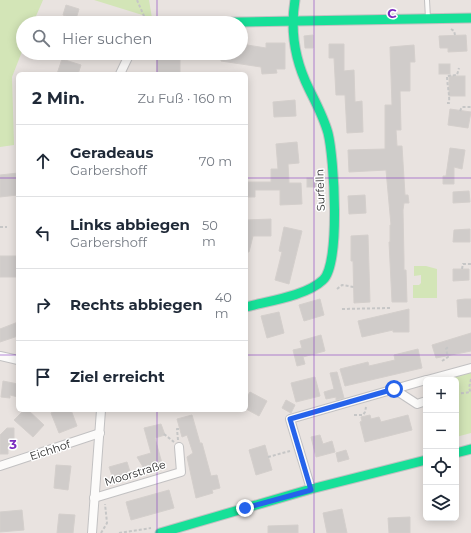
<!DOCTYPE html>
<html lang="de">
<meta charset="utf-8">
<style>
:root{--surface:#fff;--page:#f6f6f7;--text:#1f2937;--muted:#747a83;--line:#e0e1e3}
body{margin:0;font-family:Montserrat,sans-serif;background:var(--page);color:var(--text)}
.controls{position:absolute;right:12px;bottom:12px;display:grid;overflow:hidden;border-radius:6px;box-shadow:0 2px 10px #0003}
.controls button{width:36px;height:36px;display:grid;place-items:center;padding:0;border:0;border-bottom:1px solid var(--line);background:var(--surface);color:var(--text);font:20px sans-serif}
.stop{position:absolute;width:12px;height:12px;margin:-9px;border:3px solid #2563eb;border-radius:50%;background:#fff}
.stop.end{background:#2563eb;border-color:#fff;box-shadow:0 1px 4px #0008}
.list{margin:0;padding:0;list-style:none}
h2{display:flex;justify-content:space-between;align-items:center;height:52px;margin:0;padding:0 16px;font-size:17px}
h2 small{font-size:13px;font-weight:400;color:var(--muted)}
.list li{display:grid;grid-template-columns:26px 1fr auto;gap:12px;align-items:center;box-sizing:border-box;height:72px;padding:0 16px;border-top:1px solid var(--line)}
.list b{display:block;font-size:15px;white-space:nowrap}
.list p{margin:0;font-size:13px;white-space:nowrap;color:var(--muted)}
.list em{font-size:13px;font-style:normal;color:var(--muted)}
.icon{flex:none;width:22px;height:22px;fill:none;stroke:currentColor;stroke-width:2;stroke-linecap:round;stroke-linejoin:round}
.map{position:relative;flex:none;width:471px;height:533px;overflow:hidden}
.search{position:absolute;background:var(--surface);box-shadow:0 2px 10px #0003;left:16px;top:16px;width:232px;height:44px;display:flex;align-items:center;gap:10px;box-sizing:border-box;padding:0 14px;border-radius:22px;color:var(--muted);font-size:15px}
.panel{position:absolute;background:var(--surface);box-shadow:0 2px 10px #0003;left:16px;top:72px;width:232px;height:340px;border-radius:6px}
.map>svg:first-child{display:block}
.green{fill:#d3e5b7}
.building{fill:#d0ccca;stroke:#d4cfcc}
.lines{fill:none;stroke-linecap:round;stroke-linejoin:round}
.lane-casing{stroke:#c2c1c2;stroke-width:6}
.street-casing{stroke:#c2c1c2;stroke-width:10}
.fast-casing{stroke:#c2c1c2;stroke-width:11}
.path{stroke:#c6c6c6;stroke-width:2;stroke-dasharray:3 2;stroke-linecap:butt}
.lane{stroke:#fcfbfa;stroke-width:4}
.street{stroke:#fcfbfa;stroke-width:8}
.fast{stroke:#16e098;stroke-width:9}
.route{stroke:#2563eb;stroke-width:5}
.grid{fill:none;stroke:#7b2cbf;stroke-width:1;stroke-opacity:0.55}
.labels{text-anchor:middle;stroke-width:3;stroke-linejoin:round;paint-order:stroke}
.street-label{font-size:11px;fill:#2b2b2b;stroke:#fff}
.grid-label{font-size:13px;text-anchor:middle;font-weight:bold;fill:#7b2cbf;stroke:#fff;stroke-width:3;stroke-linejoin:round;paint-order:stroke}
</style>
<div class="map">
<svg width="471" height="533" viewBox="0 0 471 533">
<rect width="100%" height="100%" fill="#e9e3e0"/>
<!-- green -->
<g class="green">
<path d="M0 0H43L33 23H23V49L12 77 14 145 0 147Z"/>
<path d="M94 0H149L152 18Z"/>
<path d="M414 266H426L437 269V298H413V285H419L421 283V275L414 276Z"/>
<path d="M471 369V433L456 437V405L459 404 456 392V380H453L452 375Z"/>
</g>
<!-- building -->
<g class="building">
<path d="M66 5 79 9 76 19 63 15Z"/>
<path d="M313 35V48H305L304 36Z"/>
<path d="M466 35 467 51 448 52V48H440L439 36Z"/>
<path d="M266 43H285V69H276L277 73 262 74 261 67 221 61 222 53H241V44L266 48Z"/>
<path d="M329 44H344V71L354 70 355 102 362 101 363 132 347 133 345 95H336L334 58H329Z"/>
<path d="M414 45 415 62H410V91H400L401 130H396L397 146H402L405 195H408L409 203H404L403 210 404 259V270H406L407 302H392L389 242H390V225H391L386 170 349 172 348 150 385 149V105H392L390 47Z"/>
<rect x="157" y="53" width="23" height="21"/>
<path d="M62 59 81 65 78 74H57Z"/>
<rect x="439" y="64" width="11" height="10"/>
<rect x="449" y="76" width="16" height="20"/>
<path d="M295 100 296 116 274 117 273 102Z"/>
<path d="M450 109 471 112 468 128 448 125Z"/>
<path d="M297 142 299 163 288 164 289 183H301L302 204 280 205V190H255V197H246V182H271V169H278L276 144Z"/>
<path d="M450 148 465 150 462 169 454 167V184H443V176H446Z"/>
<path d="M18 173V195L0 197V175Z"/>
<rect x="307" y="178" width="15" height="9"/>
<path d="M469 191 470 202 453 203V192Z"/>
<path d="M365 195 366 213 349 214 348 196Z"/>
<path d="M271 219V236H253L249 252H246V220Z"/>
<path d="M284 227 302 231 289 284 275 280 282 252 279 251Z"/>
<path d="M470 229V242H453L454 230Z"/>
<path d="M368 235 370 302 354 303 353 261H351V236Z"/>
<rect x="0" y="256" width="18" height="21"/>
<path d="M453 269H469V280L453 281Z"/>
<path d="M320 299 324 315 304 321 299 305Z"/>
<path d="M465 299H471V317H458L457 300Z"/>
<path d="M409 309V332H393V330L362 337 358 321Z"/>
<path d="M279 312 284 333 267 338 261 316Z"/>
<path d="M18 322V336L0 342V329Z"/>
<path d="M471 333V351L436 358 432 345Z"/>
<path d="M321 335 325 351 303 357 305 364 297 366 293 350 302 348 300 341Z"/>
<path d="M418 349 422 368 345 386 340 369 368 362 369 366 395 360 394 355Z"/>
<path d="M337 372 344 398 336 400V397L326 399 324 392 334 389 330 373Z"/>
<path d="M315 377 320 396 296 402 291 383Z"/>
<path d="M3 381 18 384V397L10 395V398L1 397Z"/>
<path d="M250 392 267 401 259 416 246 409V398Z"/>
<path d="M286 400 295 405 291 413 282 408Z"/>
<path d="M24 410H28L44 425 33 437 14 420Z"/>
<path d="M57 410H71L77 426 59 433 51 413Z"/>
<path d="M192 415 200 443H202L211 476 217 475 220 488 212 490 213 493 196 498 187 457 193 453 187 435 182 437 177 419Z"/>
<path d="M370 415 371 419 379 417 381 422 408 415 412 430 365 442 360 422 362 421 361 417Z"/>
<path d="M161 424 165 435 155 438 163 467 146 472 137 457 151 453 144 428Z"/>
<path d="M7 428H14V448H8V454H0V435Z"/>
<path d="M320 435 323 444 332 441 335 452 316 457 311 437Z"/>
<path d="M265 445 272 470 256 475 249 450Z"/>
<path d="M346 450 349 459 338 462 336 453Z"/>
<path d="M127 462 131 475 114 481 109 467Z"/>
<path d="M56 465 71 466 68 490 54 488Z"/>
<path d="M169 490 174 508 131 520 126 502Z"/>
<path d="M342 509 347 533H327L323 513Z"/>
<path d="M22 510 24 530 0 532V512Z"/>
<path d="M59 514 75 515 73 533H57Z"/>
<path d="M410 517V533H389L388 518Z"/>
<path d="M298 525V533H268V526Z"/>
</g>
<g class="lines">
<defs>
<path id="lane" d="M427 0 428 18"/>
<g id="street">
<path d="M120 74 130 53"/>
<path d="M0 356 18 360"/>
<path d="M427 380 471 368"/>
<path d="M394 389 417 404 426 401"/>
<path d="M0 466 100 433"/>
<path d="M311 489 290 419 426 380"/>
<path d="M94 498 181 472 179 447"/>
<path d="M92 533 101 410"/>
</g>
<g id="fast">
<path d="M182 23 471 18"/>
<path d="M246 307C269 301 306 296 323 280 341 264 334 157 328 133 324 118 316 103 309 89 295 61 290 31 295 0"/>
<path d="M456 453 471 449"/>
<path d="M160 533 311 489 426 460"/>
</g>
</defs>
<!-- lane casing -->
<use href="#lane" class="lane-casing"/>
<!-- street casing -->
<use href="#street" class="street-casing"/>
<!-- fast casing -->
<use href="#fast" class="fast-casing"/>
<!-- path -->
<g class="path">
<path d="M137 0 147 23"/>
<path d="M451 29 454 31 455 35"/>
<path d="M447 103H449C450 96 447 84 447 76L457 75 459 68"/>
<path d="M460 111 462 107H471"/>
<path d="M0 227H7"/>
<path d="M462 269 463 264H471"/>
<path d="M337 289 342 285 354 287"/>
<path d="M342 309 390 308"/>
<path d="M442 361 448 357 446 349 448 347"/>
<path d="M471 379 469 388 471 393"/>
<path d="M456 394 471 392"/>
<path d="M354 415H363L365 412 366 407"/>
<path d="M164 434 174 442"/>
<path d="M178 440 177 429H180"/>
<path d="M268 457 290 451"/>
<path d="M101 533 107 523 105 504"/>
<path d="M119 533 151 528"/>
</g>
<!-- lane -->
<use href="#lane" class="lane"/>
<!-- street -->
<use href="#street" class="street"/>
<!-- fast -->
<use href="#fast" class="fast"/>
</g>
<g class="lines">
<!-- route -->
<path class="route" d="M245 508 311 490 290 419 394 389"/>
</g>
<!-- grid -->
<path class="grid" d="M157 0V23M314 0V533M157 53V74M0 178H18M246 178H471M0 355H18M246 355H471M157 410V533"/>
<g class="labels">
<!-- street labels -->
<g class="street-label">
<text transform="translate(320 190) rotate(-92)" y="4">Surfelln</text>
<text transform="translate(50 450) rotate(-18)" y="4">Eichhof</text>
<text transform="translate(135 473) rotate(-17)" y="4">Moorstraße</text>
</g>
</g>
<g class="grid-label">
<text x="392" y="18">C</text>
<text x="13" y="449">3</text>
</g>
</svg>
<div class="controls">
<button>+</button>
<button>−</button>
<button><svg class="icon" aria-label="locate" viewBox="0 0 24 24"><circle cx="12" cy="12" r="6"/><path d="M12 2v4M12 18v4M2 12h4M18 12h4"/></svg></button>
<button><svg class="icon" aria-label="layers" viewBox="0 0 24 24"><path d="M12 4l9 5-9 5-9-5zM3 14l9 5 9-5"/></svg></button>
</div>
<div class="stop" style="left:394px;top:389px"></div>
<div class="stop end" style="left:245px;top:508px"></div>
<div class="search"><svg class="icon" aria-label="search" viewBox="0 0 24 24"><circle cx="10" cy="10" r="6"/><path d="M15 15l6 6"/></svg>Hier suchen</div>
<section class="panel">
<h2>2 Min.<small>Zu Fuß · 160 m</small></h2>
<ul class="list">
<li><svg class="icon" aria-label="ahead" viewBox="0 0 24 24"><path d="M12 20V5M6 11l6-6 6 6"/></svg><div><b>Geradeaus</b><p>Garbershoff</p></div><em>70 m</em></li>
<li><svg class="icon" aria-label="left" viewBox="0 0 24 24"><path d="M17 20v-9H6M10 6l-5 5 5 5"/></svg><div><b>Links abbiegen</b><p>Garbershoff</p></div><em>50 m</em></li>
<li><svg class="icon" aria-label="right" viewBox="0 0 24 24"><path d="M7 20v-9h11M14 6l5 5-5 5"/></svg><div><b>Rechts abbiegen</b></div><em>40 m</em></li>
<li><svg class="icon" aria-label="arrive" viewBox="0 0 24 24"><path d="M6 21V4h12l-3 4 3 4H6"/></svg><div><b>Ziel erreicht</b></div></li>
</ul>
</section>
</div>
